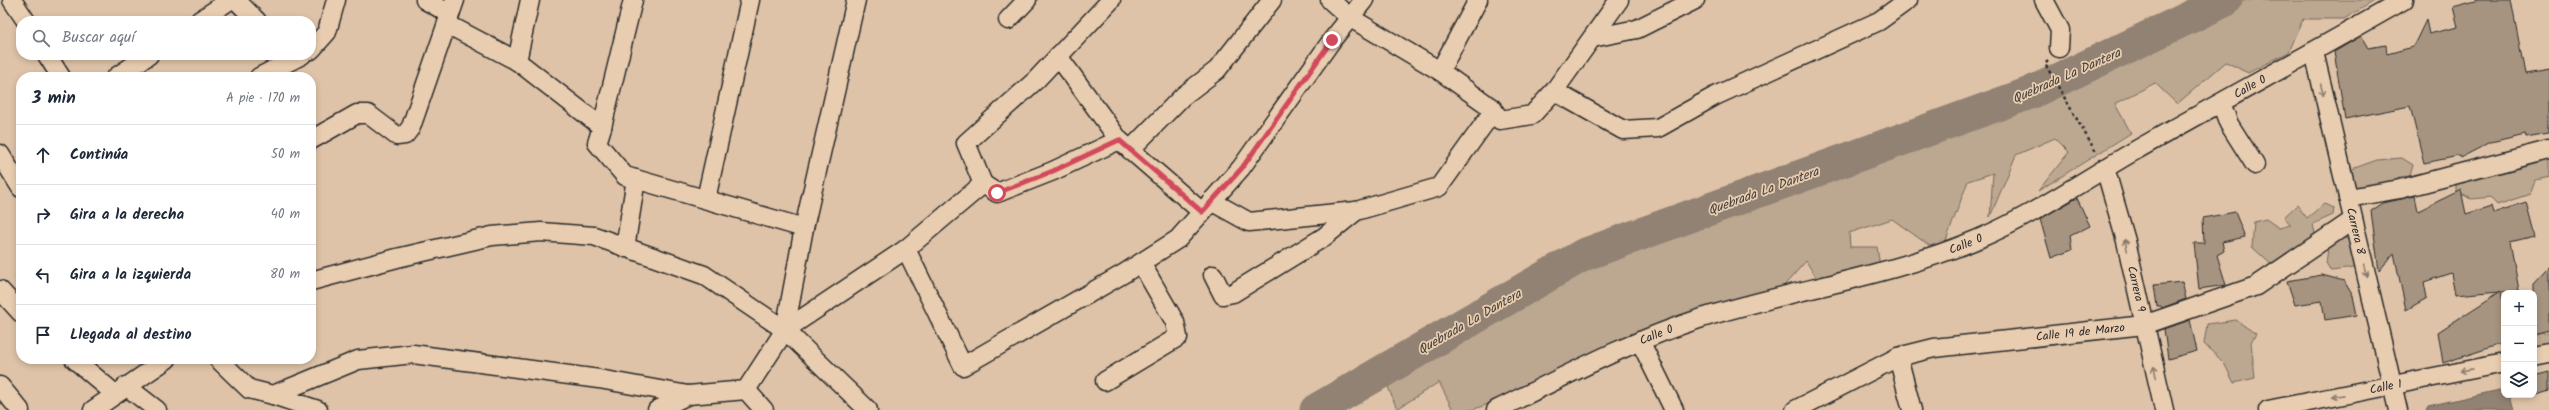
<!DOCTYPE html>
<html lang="es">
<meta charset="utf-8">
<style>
:root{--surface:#fff;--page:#f6f6f7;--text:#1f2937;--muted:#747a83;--line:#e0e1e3}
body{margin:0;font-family:Kalam,sans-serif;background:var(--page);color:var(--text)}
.controls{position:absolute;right:12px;bottom:12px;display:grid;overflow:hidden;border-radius:8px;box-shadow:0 2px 6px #0003}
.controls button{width:36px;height:36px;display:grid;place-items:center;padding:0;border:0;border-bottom:1px solid var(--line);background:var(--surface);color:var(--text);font:20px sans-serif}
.stop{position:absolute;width:12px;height:12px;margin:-9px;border:3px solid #d1495b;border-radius:50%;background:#fff}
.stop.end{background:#d1495b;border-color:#fff;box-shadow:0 1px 4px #0008}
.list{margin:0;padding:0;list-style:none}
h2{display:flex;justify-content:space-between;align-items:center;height:52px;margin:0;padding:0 16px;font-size:17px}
h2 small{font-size:13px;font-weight:400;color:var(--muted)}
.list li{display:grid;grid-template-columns:26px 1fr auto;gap:12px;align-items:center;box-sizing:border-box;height:60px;padding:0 16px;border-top:1px solid var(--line)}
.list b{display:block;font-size:15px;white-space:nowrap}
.list em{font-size:13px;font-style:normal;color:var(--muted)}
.icon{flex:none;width:22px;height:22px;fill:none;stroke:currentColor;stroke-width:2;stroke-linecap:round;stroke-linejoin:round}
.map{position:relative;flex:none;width:2549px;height:410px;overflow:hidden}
.search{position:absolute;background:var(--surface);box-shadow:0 2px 6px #0003;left:16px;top:16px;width:300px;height:44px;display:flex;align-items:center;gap:10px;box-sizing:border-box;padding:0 14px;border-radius:16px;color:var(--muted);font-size:15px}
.panel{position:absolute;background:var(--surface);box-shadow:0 2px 6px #0003;left:16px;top:72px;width:300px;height:292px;border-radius:16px}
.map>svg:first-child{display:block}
.green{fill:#bca790;stroke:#74695e}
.water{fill:#928273;stroke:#695f56}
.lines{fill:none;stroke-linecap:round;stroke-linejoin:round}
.river{stroke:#928273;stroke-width:33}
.building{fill:#a69481;stroke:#2b2b2b}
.minor-casing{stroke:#2b2b2b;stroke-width:21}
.path{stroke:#2b2b2b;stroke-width:2.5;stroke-dasharray:3 3;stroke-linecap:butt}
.minor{stroke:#e9cdb0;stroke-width:18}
.oneway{stroke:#8a7c6e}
.route{stroke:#d1495b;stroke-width:5}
.labels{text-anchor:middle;stroke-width:3.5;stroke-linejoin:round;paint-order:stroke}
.street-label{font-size:12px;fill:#2b2b2b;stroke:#e9cdb0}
.water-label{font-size:13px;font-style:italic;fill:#45413d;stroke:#e9cdb0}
</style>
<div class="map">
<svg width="2549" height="410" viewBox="0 0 2549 410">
<rect width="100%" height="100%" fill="#dec3a8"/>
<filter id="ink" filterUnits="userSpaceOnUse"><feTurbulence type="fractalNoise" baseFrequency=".025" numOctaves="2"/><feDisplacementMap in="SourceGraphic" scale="8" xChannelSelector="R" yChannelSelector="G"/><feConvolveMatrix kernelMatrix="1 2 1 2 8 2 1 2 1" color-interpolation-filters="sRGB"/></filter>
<g filter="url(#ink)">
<!-- green -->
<g class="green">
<path d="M2213 0H2376L2344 19H2303L2289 52 2248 73 2226 62 2177 104 2155 83 2115 104 2131 133 2038 191 2069 152 2055 138 2016 155 1990 217 1993 173 1968 181 1941 254 1892 219 1849 233 1850 247H1877L1881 273 1822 287 1806 261 1774 297 1472 410H1453L1439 382 1397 409 1388 387 1583 255 2030 93Z"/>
<path d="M2549 156V177L2535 180 2530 194 2497 205 2490 197 2472 199 2456 192V175Z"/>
<path d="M2402 158 2413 165 2410 176 2398 177 2400 187 2351 193 2349 170 2377 160Z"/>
<path d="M2324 204 2334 208 2333 215 2313 224 2317 244 2274 267 2252 247 2254 222 2266 219 2279 228 2291 225 2284 217 2297 205 2307 218Z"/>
<path d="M2340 238 2352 239 2361 253 2354 268 2331 271 2326 263 2329 242Z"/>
<path d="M2236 320 2256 334 2251 342 2255 378 2234 383 2224 363 2204 344 2207 324Z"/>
<path d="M2542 333 2549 337V359L2534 362V335Z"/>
</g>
<!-- water -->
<path class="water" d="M2504 389V395H2509L2513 410H2426L2428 406Z"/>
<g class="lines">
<!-- river -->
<path class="river" d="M1316 410 1583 255 2030 93 2226 0"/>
</g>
<!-- building -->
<g class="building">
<path d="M2479 0H2511L2525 74 2549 70V133L2526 137 2525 134 2491 142 2460 158 2459 156 2424 163 2410 106 2345 119 2334 52 2361 36 2368 48 2386 45 2387 54 2413 47 2426 20 2429 34 2458 27 2453 7Z"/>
<path d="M2461 190 2466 214 2491 206 2493 213 2526 202 2535 236 2510 242 2519 290 2501 291 2504 312V343L2443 363 2438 332 2501 291 2455 295 2451 273 2424 282 2427 298 2406 310 2394 253 2379 271 2371 211 2383 203 2415 196 2418 211Z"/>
<path d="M2077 198 2090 226 2070 236 2072 250 2051 258 2040 219Z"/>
<path d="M2235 212 2245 237 2222 242 2224 251 2217 255 2226 285 2199 289 2194 243H2204L2203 218Z"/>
<path d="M2549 268V331L2534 335V284Z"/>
<path d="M2322 275 2344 281 2353 296 2357 315 2325 320 2322 301 2295 305 2287 281Z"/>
<path d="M2182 282 2186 299 2162 308 2161 306H2157L2154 285Z"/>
<path d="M2190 320 2197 351 2168 359 2164 329Z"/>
<path d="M2549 373V391L2534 396V377Z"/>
</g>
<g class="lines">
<defs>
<g id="minor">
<path d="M12 0 26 21"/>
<path d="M236 0 257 21"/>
<path d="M425 0 450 14"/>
<path d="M1111 0 1036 80 966 143 983 184 906 249 963 366 1123 274 1178 239 1241 168 1332 40 1364 0"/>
<path d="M1330 0 1349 17 1440 71"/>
<path d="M2044 0 2060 30 2059 48"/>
<path d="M1008 20 1027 0"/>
<path d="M199 21 230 0"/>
<path d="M447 24 517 61 602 127 597 143 625 176 804 228"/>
<path d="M1592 38 1637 29 1695 0"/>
<path d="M311 50 327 32 336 0"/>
<path id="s1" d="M2314 52 2398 410"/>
<path d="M47 55 61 77"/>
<path d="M1058 56 1119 140 1202 212"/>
<path d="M517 61 530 0"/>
<path d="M116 77 149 55"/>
<path d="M259 77 302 55"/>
<path d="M1554 91 1623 130 1658 128 1715 96 1879 21 1908 0"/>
<path d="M2221 103 2229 124 2255 165"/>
<path d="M1492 108 1500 120 1532 115 1554 91 1619 0"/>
<path d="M602 127 633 0"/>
<path d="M311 140 357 114H368L397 136 405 135 411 127 455 0"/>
<path d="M1130 150 1183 96 1217 70 1272 0"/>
<path d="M0 154 21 188"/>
<path id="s2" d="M2105 168 2126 241 2164 410"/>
<path d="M983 184 997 193 1053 171 1119 140"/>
<path d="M2348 198 2400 189 2549 150"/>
<path d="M706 199 750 0"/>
<path d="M1211 201 1249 222 1356 211 1439 187 1489 117 1492 108 1440 71 1478 0"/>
<path d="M625 248 636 179"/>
<path d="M1213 275 1223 295 1233 293 1324 237 1356 211"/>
<path d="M311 281 397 258 492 236 541 232 594 236 704 275 785 330 804 228 856 0"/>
<path d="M0 290 21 313"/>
<path d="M785 330 868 410"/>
<path d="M1640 341 1674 410"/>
<path d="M1898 357 1912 410"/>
<path d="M2534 357 2549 354"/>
<path d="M74 359 115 394"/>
<path d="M218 359 249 389 273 395 358 360 413 354 599 379 688 395 746 390 785 330 906 249"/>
<path d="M1105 381 1178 337 1175 322 1141 263"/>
<path d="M0 386 20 410"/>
<path d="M126 386 157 410"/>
<path d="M746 390 764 410"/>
<path d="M273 395 318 410"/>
<path d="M93 410 167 359"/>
<path d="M657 410 688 395"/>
<path id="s3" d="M1496 410C1563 377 1630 341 1702 318 1794 289 1889 277 1978 239 2032 216 2081 182 2131 153 2222 101 2314 52 2404 0"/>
<path id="s4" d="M1795 410 1898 357 1934 348 2144 325 2256 286 2353 220"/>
<path id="s5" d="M2268 410 2504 363"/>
</g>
</defs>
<!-- minor casing -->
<use href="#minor" class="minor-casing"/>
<!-- path -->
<path class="path" d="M2048 61 2045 64 2097 154"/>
<!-- minor -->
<use href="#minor" class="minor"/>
</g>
<!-- one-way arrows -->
<defs><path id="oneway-shaft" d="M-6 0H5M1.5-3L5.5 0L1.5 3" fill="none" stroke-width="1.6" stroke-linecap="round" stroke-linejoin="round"/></defs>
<g class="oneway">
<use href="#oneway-shaft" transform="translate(2322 90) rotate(77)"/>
<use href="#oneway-shaft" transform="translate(2126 245) rotate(-103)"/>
<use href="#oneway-shaft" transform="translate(2365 271) rotate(76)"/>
<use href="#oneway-shaft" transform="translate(2466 370) rotate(169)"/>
<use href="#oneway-shaft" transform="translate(2155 372) rotate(-103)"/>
<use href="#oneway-shaft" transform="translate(2338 396) rotate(169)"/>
</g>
</g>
<g class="lines" filter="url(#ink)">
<!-- route -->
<path class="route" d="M997 193 1053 171 1119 140 1202 212 1242 168 1332 40"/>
</g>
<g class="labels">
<!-- street labels -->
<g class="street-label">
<text dy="4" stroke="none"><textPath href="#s3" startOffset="825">Calle 0</textPath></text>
<text dy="4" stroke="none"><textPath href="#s1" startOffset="184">Carrera 8</textPath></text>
<text dy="4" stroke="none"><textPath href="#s3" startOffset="500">Calle 0</textPath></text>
<text dy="4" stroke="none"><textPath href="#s2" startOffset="125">Carrera 9</textPath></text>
<text dy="4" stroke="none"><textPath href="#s4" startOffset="300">Calle 19 de Marzo</textPath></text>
<text dy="4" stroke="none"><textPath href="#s3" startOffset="177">Calle 0</textPath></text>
<text dy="4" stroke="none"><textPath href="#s5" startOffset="120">Calle 1</textPath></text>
</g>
<!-- water labels -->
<g class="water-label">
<text transform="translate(2066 75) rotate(-24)" y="5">Quebrada La Dantera</text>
<text transform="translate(1763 190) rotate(-20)" y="5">Quebrada La Dantera</text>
<text transform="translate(1469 321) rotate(-30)" y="5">Quebrada La Dantera</text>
</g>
</g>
</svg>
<div class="controls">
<button>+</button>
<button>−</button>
<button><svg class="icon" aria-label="layers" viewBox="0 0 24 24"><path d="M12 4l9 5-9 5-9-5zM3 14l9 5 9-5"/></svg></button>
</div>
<div class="stop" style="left:997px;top:193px"></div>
<div class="stop end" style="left:1332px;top:40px"></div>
<div class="search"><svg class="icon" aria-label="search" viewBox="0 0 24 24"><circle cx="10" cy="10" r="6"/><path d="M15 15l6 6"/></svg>Buscar aquí</div>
<section class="panel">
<h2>3 min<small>A pie · 170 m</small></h2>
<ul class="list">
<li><svg class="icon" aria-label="ahead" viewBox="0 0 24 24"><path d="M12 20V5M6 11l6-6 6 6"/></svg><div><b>Continúa</b></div><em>50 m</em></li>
<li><svg class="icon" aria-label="right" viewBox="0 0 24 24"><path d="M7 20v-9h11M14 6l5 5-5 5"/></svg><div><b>Gira a la derecha</b></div><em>40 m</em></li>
<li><svg class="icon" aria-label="left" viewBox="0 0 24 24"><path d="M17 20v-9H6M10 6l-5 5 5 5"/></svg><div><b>Gira a la izquierda</b></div><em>80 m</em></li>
<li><svg class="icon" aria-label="arrive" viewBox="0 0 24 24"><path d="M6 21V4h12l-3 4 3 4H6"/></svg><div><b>Llegada al destino</b></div></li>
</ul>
</section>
</div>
